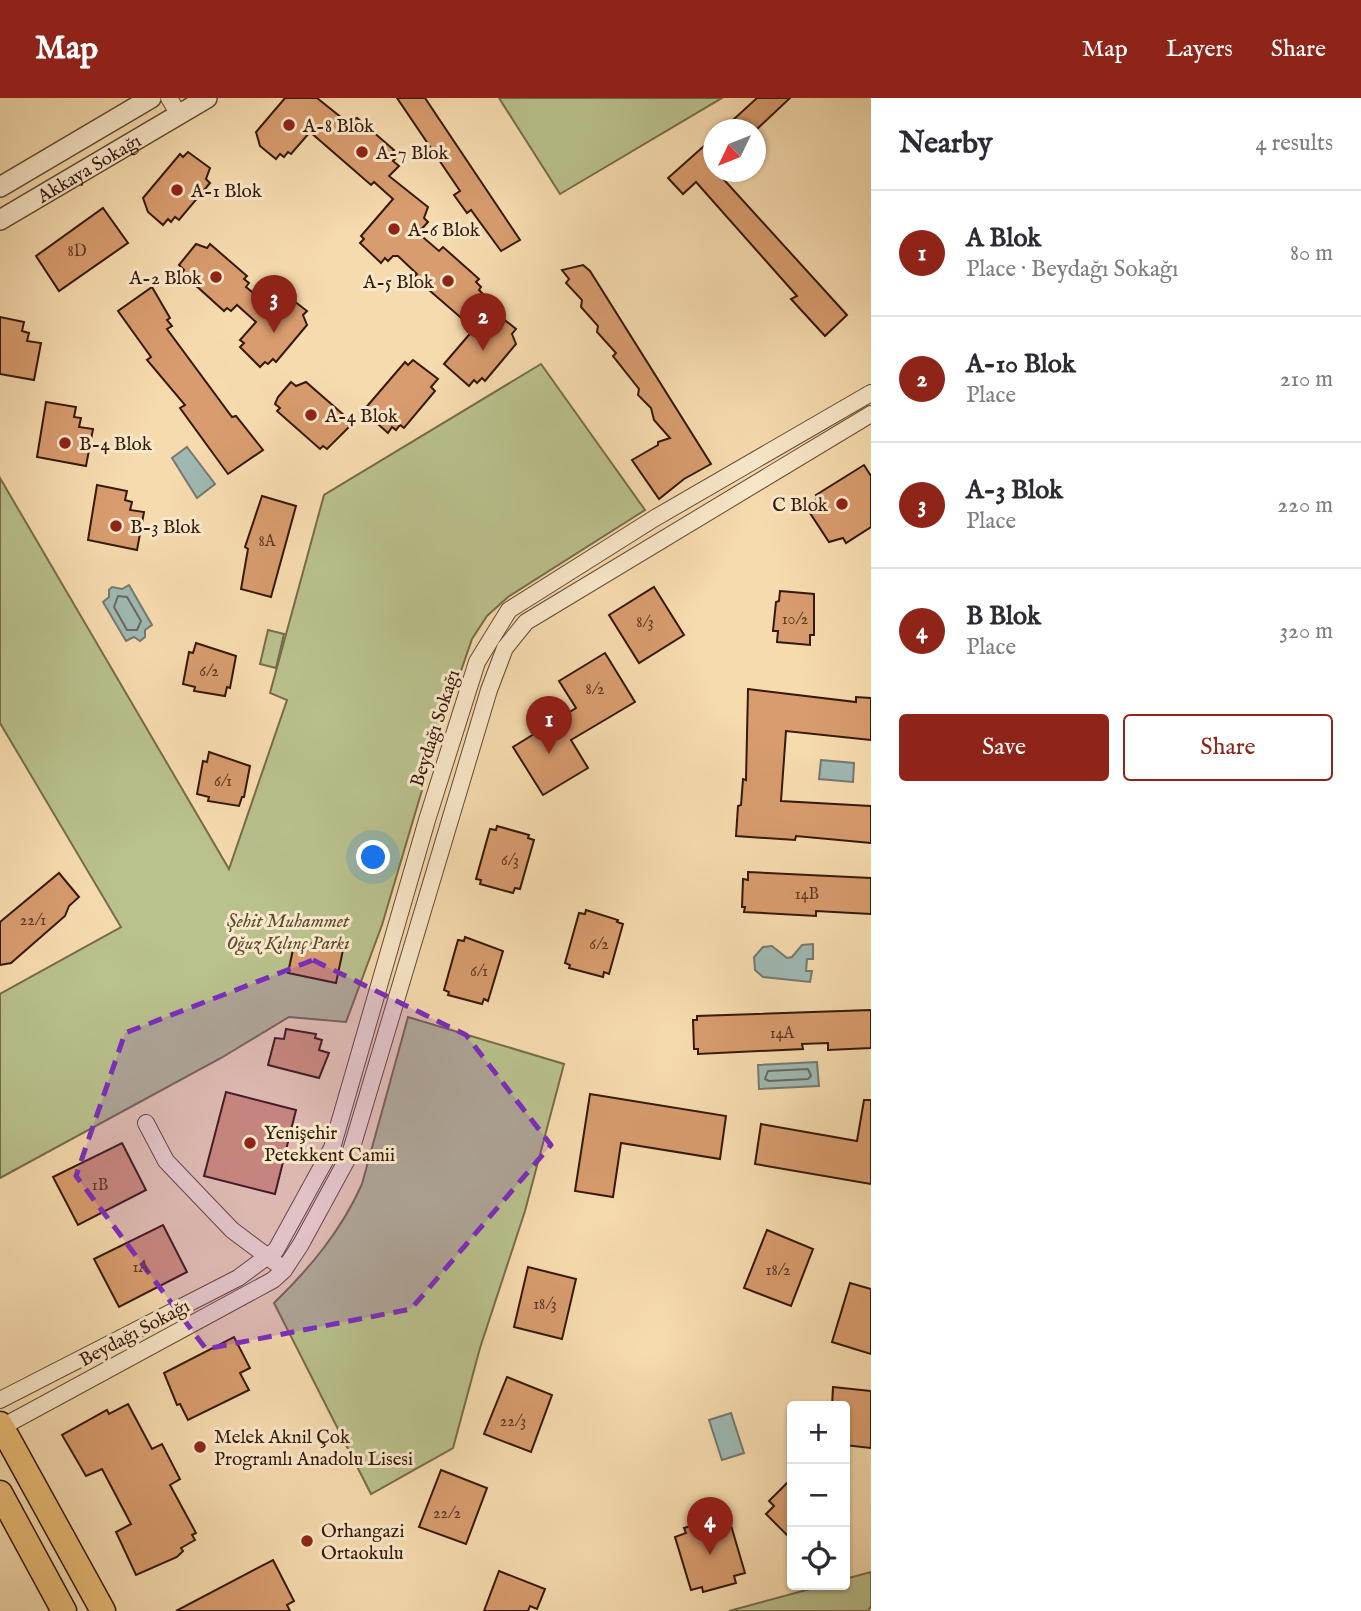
<!DOCTYPE html>
<meta charset="utf-8">
<style>
:root{--surface:#fff;--page:#f2f2f3;--text:#2b2b33;--muted:#7c7c81;--line:#e1e1e2;--accent:#8f2418}
body{margin:0;font-family:"IM FELL English",serif;background:var(--page);color:var(--text)}
.controls{position:absolute;right:21px;bottom:21px;display:grid;overflow:hidden;border-radius:7px;box-shadow:0 2px 5px #0004}
.controls button{width:63px;height:63px;display:grid;place-items:center;padding:0;border:0;border-bottom:2px solid var(--line);background:var(--surface);color:var(--text);font:35px sans-serif}
.compass{position:absolute;left:703px;top:21px;width:63px;height:63px;border-radius:50%;background:var(--surface);box-shadow:0 2px 5px #0004;rotate:227deg}
.you{position:absolute;left:374px;top:760px;width:24px;height:24px;margin:-18px;border:5px solid #fff;border-radius:50%;background:#1a73e8;box-shadow:0 0 0 10px #1a73e833}
.badge{display:grid;place-items:center;width:46px;height:46px;border-radius:50%;background:var(--accent);color:#fff;font-size:23px;font-weight:700}
.pin{position:absolute;translate:-50% -58px;filter:drop-shadow(0 2px 4px #0008)}
.pin::after{content:'';position:absolute;top:37px;width:24px;height:21px;background:inherit;clip-path:polygon(0 0,100% 0,50% 100%)}
.list{margin:0;padding:0;list-style:none}
h2{display:flex;justify-content:space-between;align-items:center;height:91px;margin:0;padding:0 28px;font-size:30px}
h2 small{font-size:23px;font-weight:400;color:var(--muted)}
.list li{display:grid;grid-template-columns:46px 1fr auto;gap:21px;align-items:center;box-sizing:border-box;height:126px;padding:0 28px;border-top:2px solid var(--line)}
.list b{display:block;font-size:26px;white-space:nowrap}
.list p{margin:0;font-size:23px;white-space:nowrap;color:var(--muted)}
.list em{font-size:23px;font-style:normal;color:var(--muted)}
.actions{display:flex;gap:14px;padding:21px 28px}
.actions a{flex:1;padding:16px 0;border:2px solid var(--accent);border-radius:7px;text-align:center;font-size:24px;color:var(--accent)}
.actions .main{background:var(--accent);color:#fff}
.icon{flex:none;width:38px;height:38px;fill:none;stroke:currentColor;stroke-width:2;stroke-linecap:round;stroke-linejoin:round}
.map{position:relative;flex:none;width:871px;height:1513px;overflow:hidden}
header{display:flex;align-items:center;gap:42px;box-sizing:border-box;height:98px;padding:0 35px;background:var(--accent);color:#fff}
header strong{font-size:33px}
nav{display:flex;gap:38px;margin-inline-start:auto;font-size:24px}
main{display:flex}
aside{flex:1;background:var(--surface)}
.map>svg:first-child{display:block}
.green{fill:#b9c18d;stroke:#776c4a;stroke-width:2}
.water{fill:#9fb9b3;stroke:#75796f;stroke-width:2}
.lines{fill:none;stroke-linecap:round;stroke-linejoin:round}
.shore{stroke:#6a685e;stroke-width:2}
.building{fill:#d89c6e;stroke:#351808;stroke-width:2}
.minor-casing{stroke:#654932;stroke-width:18}
.tertiary-casing{stroke:#654932;stroke-width:22}
.primary-casing{stroke:#351808;stroke-width:27}
.minor{stroke:#f9e8ca;stroke-width:16}
.tertiary{stroke:#f9e8ca;stroke-width:19}
.primary{stroke:#ebbe77;stroke-width:24}
.marked{fill:#7b2cbf;fill-opacity:0.2;stroke:#7b2cbf;stroke-width:5;stroke-dasharray:14 9;stroke-linejoin:round}
.poi-dot{fill:#8f2418;stroke:#f9e8ca;stroke-width:2.5}
.labels{text-anchor:middle;stroke-width:6;stroke-linejoin:round;paint-order:stroke}
.number-label{font-size:16px;fill:#5e3922}
.poi-label{font-size:19px;fill:#351808;stroke:#f9e8ca;text-anchor:start}
.street-label{font-size:19px;fill:#351808;stroke:#f9e8ca}
.park-label{font-size:19px;font-style:italic;fill:#5d4b30;stroke:#f9e8ca}
</style>
<header>
<strong>Map</strong>
<nav><a>Map</a><a>Layers</a><a>Share</a></nav>
</header>
<main>
<div class="map">
<svg width="871" height="1513" viewBox="0 0 871 1513">
<rect width="100%" height="100%" fill="#f6dbae"/>
<filter id="stains"><feTurbulence type="fractalNoise" baseFrequency=".00286" numOctaves="4"/><feColorMatrix values="0 0 0 0 .2 0 0 0 0 .09 0 0 0 0 .02 0 0 0 .5 -.17"/></filter>
<radialGradient id="worn" r=".72"><stop offset=".6" stop-color="#630" stop-opacity="0"/><stop offset="1" stop-color="#630" stop-opacity=".3"/></radialGradient>
<!-- green -->
<g class="green">
<path d="M499 0H722L560 96Z"/>
<path d="M541 266 645 412 508 499 487 518 472 541 436 645 382 827 346 924 289 919 221 960 0 1080V896L121 829 0 625V380L229 771 287 602 270 595 324 397Z"/>
<path d="M268 532 284 536 276 570 260 566Z"/>
<path d="M408 919 564 966 525 1113 480 1250 453 1350 371 1396 274 1205C310 1170 341 1133 362 1086Z"/>
<path d="M871 1474V1508L868 1513H729L825 1487H845V1481Z"/>
</g>
<!-- water -->
<g class="water">
<path d="M187 349 215 386 197 400 172 360Z"/>
<path d="M129 487 152 527 145 532V539L140 543 134 539 126 543 103 504 109 499V492L112 489 122 491Z"/>
<path d="M821 662 854 665 853 684 819 681Z"/>
<path d="M813 846V861H807L806 873H812L810 884 763 879 755 872 754 859 763 849 772 848 787 860 792 859 802 847Z"/>
<path d="M817 964 819 988 759 991 758 967Z"/>
<path d="M731 1315 744 1355 722 1362 709 1322Z"/>
</g>
<g class="lines">
<!-- shore -->
<g class="shore">
<path d="M118 498 127 499 141 523 137 532H127L114 509Z"/>
<path d="M808 971 811 978 808 981 769 983 765 981 768 973Z"/>
</g>
</g>
<!-- building -->
<g class="building">
<path d="M285 0H317L347 24 357 20 394 52 391 55 396 60 393 63 399 68 389 78 428 109 424 120 428 124 418 135 439 153 443 149 479 181 476 184 481 189 479 192 484 197 480 202 516 231 512 236 516 246 485 283 482 280 477 285 474 282 469 288 444 266 474 231 414 179 417 176 398 158H393L388 163 385 160 381 165 360 145 364 141 361 138 393 101 374 84 371 87 310 34 291 56 288 54 284 59 280 56 276 61 260 48 256 34Z"/>
<path d="M397 0H425L520 142 501 153 471 112 467 115 454 97 460 93Z"/>
<path d="M757 0H790L756 32H722Z"/>
<path d="M713 40V74H717L847 217 825 238 791 201 797 198 696 84 683 96 668 80Z"/>
<path d="M188 54 210 70 206 81 210 85 179 122 175 119 171 124 168 121 163 127 148 114 143 100 180 56 183 59Z"/>
<path d="M103 110 128 145 59 193 36 158Z"/>
<path d="M196 146 207 150 210 146 247 178 244 181 249 185 246 189 269 208 277 199 280 201 285 196 307 213 303 217 307 227 276 264 273 261 268 266 265 264 260 269 240 249 244 245 240 242 256 224 237 207 231 213 227 210 224 213 182 175 184 172 179 167Z"/>
<path d="M583 167 590 173 711 366 684 381 659 401 632 362 658 347V344L670 340 654 322 651 310 638 297 639 291 613 258 616 255 597 234 598 228 581 209 582 202 566 185 569 181 562 172Z"/>
<path d="M152 189 170 220 167 222 172 228 167 231 232 319 236 318 263 352 228 376 180 310 185 307 147 262 151 259 118 213Z"/>
<path d="M0 219 24 224 22 233 29 235 27 243 41 245 34 282 0 276Z"/>
<path d="M413 262 438 281 431 289 435 293 404 330 400 327 396 332 392 329 388 335 363 313 405 264 408 267Z"/>
<path d="M291 284 296 288 306 284 353 325 327 351 323 348 320 351 277 313 280 310 275 306 278 299Z"/>
<path d="M46 304 76 309 74 319 81 320 79 329 93 331 86 368 37 359Z"/>
<path d="M864 367 871 378V429L846 445 843 440 829 444 808 412 815 408 812 404 818 400 816 397Z"/>
<path d="M97 387 127 393 125 402 132 404 130 412 144 414 137 452 88 442Z"/>
<path d="M262 398 296 408 271 499 241 491 248 451 245 449Z"/>
<path d="M654 489 684 537 639 565 609 517Z"/>
<path d="M780 493 814 496V537H810V547L777 544 778 533H773L776 504 779 503Z"/>
<path d="M196 545 236 558 230 590 227 589 225 598 194 593 195 589 183 586 189 554 193 555Z"/>
<path d="M605 555 635 604 571 642 588 670 543 697 513 649 576 610 559 583Z"/>
<path d="M748 591 856 604V599L871 600V642L786 633 781 703 871 708V745L796 738 795 742 736 738 738 708 741 707 743 681 746 682Z"/>
<path d="M209 654 250 668 244 699H242L239 708 208 703 209 699 197 696 203 663 207 664Z"/>
<path d="M497 728 529 737 528 740 534 742 520 791 515 790 513 795 480 786 481 782 476 781 490 731 496 732Z"/>
<path d="M748 774 871 780V816L816 813V818L744 814 745 809H742L743 781 748 782Z"/>
<path d="M59 775 79 799 69 808 65 818 11 865 0 867V824Z"/>
<path d="M586 812 618 822 617 824 623 826 609 876 604 874 603 879 569 870 570 867 565 865 579 815 585 816Z"/>
<path d="M465 839 503 853 488 903 484 901 482 906 448 897 449 894 444 892 458 842 464 843Z"/>
<path d="M295 842 343 852 336 885 288 875Z"/>
<path d="M871 912V950L828 952V945L802 946 803 951 698 956V951H694L693 922H697V918Z"/>
<path d="M286 931 316 936 315 940 322 942 319 952 329 955 319 980 268 967 275 940 284 941Z"/>
<path d="M226 994 296 1012 275 1096 204 1078Z"/>
<path d="M590 996 726 1018 720 1061 621 1045 613 1099 575 1093Z"/>
<path d="M864 1002H871V1086L755 1066 761 1026 857 1043Z"/>
<path d="M122 1045 146 1092 78 1127 53 1079Z"/>
<path d="M163 1127 187 1174 119 1209 94 1161Z"/>
<path d="M767 1132 813 1151 791 1208 744 1190Z"/>
<path d="M528 1169 576 1181 562 1241 514 1229Z"/>
<path d="M850 1185 871 1191V1256L832 1244Z"/>
<path d="M234 1239 250 1270 240 1275 249 1292 188 1322 180 1306 177 1307 164 1275Z"/>
<path d="M507 1279 552 1297 531 1354 484 1336Z"/>
<path d="M833 1289 871 1293V1350L845 1347V1308H832Z"/>
<path d="M128 1306 152 1351 162 1346 180 1381 170 1387 196 1435 192 1437 195 1442 181 1450 183 1453 177 1459 136 1477 116 1434 131 1426 102 1371 86 1378 62 1337 107 1312 109 1316Z"/>
<path d="M441 1372 487 1390 466 1446 419 1429Z"/>
<path d="M792 1380V1442L766 1416 774 1408 769 1403Z"/>
<path d="M717 1420 719 1427 730 1424 745 1475 734 1478 736 1485 703 1494 702 1489 691 1492 675 1439 686 1435 684 1430Z"/>
<path d="M273 1462 294 1503 287 1507 290 1513H176Z"/>
<path d="M499 1473 545 1491 537 1511 530 1508 528 1513H484Z"/>
</g>
<g class="lines">
<defs>
<g id="minor">
<path d="M169 0 179 17"/>
<path d="M146 1025 166 1063 232 1132 276 1165"/>
<path d="M0 1302 238 1180 276 1152 332 1050 427 722 477 564 509 512 655 420 871 295"/>
<path d="M2 1329 273 1182 284 1172 301 1146 350 1056 489 592 505 550 526 524 871 316"/>
</g>
<g id="tertiary">
<path d="M0 89 151 0"/>
<path id="s1" d="M0 122 207 0"/>
</g>
<g id="primary">
<path d="M0 1326 103 1513"/>
<path d="M0 1395 64 1513"/>
</g>
</defs>
<!-- minor casing -->
<use href="#minor" class="minor-casing"/>
<!-- tertiary casing -->
<use href="#tertiary" class="tertiary-casing"/>
<!-- primary casing -->
<use href="#primary" class="primary-casing"/>
<!-- minor -->
<use href="#minor" class="minor"/>
<!-- tertiary -->
<use href="#tertiary" class="tertiary"/>
<!-- primary -->
<use href="#primary" class="primary"/>
</g>
<!-- marked area -->
<path class="marked" d="M313 862 466 937 551 1047 411 1211 206 1251 76 1078 125 935Z"/>
<!-- markers -->
<g class="poi-dot">
<circle cx="289" cy="27" r="7"/>
<circle cx="362" cy="54" r="7"/>
<circle cx="177" cy="92" r="7"/>
<circle cx="394" cy="131" r="7"/>
<circle cx="216" cy="179" r="7"/>
<circle cx="448" cy="183" r="7"/>
<circle cx="311" cy="317" r="7"/>
<circle cx="65" cy="345" r="7"/>
<circle cx="842" cy="406" r="7"/>
<circle cx="116" cy="428" r="7"/>
<circle cx="250" cy="1045" r="7"/>
<circle cx="200" cy="1349" r="7"/>
<circle cx="307" cy="1443" r="7"/>
</g>
<g class="labels">
<!-- number labels -->
<g class="number-label">
<text x="77" y="158">8D</text>
<text x="267" y="448">8A</text>
<text x="795" y="526">10/2</text>
<text x="645" y="529">8/3</text>
<text x="209" y="578">6/2</text>
<text x="595" y="596">8/2</text>
<text x="223" y="688">6/1</text>
<text x="510" y="767">6/3</text>
<text x="807" y="801">14B</text>
<text x="33" y="827">22/1</text>
<text x="599" y="851">6/2</text>
<text x="479" y="878">6/1</text>
<text x="782" y="940">14A</text>
<text x="100" y="1092">1B</text>
<text x="141" y="1174">1A</text>
<text x="778" y="1177">18/2</text>
<text x="545" y="1211">18/3</text>
<text x="513" y="1328">22/3</text>
<text x="447" y="1420">22/2</text>
</g>
<!-- poi labels -->
<g class="poi-label">
<text x="303" y="34">A-8 Blok</text>
<text x="376" y="61">A-7 Blok</text>
<text x="191" y="99">A-1 Blok</text>
<text x="408" y="138">A-6 Blok</text>
<text x="202" y="186" text-anchor="end">A-2 Blok</text>
<text x="434" y="190" text-anchor="end">A-5 Blok</text>
<text x="325" y="324">A-4 Blok</text>
<text x="79" y="352">B-4 Blok</text>
<text x="828" y="413" text-anchor="end">C Blok</text>
<text x="130" y="435">B-3 Blok</text>
<text x="264" y="1041">Yenişehir<tspan x="264" dy="22">Petekkent Camii</tspan></text>
<text x="214" y="1345">Melek Aknil Çok<tspan x="214" dy="22">Programlı Anadolu Lisesi</tspan></text>
<text x="321" y="1439">Orhangazi<tspan x="321" dy="22">Ortaokulu</tspan></text>
</g>
<!-- street labels -->
<g class="street-label">
<text dy="7" stroke="none"><textPath href="#s1" startOffset="103">Akkaya Sokağı</textPath></text>
<text transform="translate(434 630) rotate(-72)" y="7">Beydağı Sokağı</text>
<text transform="translate(134 1234) rotate(-28)" y="7">Beydağı Sokağı</text>
</g>
<!-- park labels -->
<g class="park-label">
<text x="288" y="829">Şehit Muhammet<tspan x="288" dy="22">Oğuz Kılınç Parkı</tspan></text>
</g>
</g>
<rect width="100%" height="100%" filter="url(#stains)"/>
<rect width="100%" height="100%" fill="url(#worn)"/>
</svg>
<div class="controls">
<button>+</button>
<button>−</button>
<button><svg class="icon" aria-label="locate" viewBox="0 0 24 24"><circle cx="12" cy="12" r="6"/><path d="M12 2v4M12 18v4M2 12h4M18 12h4"/></svg></button>
</div>
<svg class="compass" viewBox="-18 -18 36 36"><path d="M0-13l5 13h-10z" fill="#e53935"/><path d="M0 13l5-13h-10z" fill="#7c7c81"/></svg>
<div class="you"></div>
<div class="pin badge" style="left:549px;top:656px">1</div>
<div class="pin badge" style="left:483px;top:253px">2</div>
<div class="pin badge" style="left:274px;top:235px">3</div>
<div class="pin badge" style="left:710px;top:1457px">4</div>
</div>
<aside>
<h2>Nearby<small>4 results</small></h2>
<ul class="list">
<li><span class="badge">1</span><div><b>A Blok</b><p>Place · Beydağı Sokağı</p></div><em>80 m</em></li>
<li><span class="badge">2</span><div><b>A-10 Blok</b><p>Place</p></div><em>210 m</em></li>
<li><span class="badge">3</span><div><b>A-3 Blok</b><p>Place</p></div><em>220 m</em></li>
<li><span class="badge">4</span><div><b>B Blok</b><p>Place</p></div><em>320 m</em></li>
</ul>
<div class="actions"><a class="main">Save</a><a>Share</a></div>
</aside>
</main>
